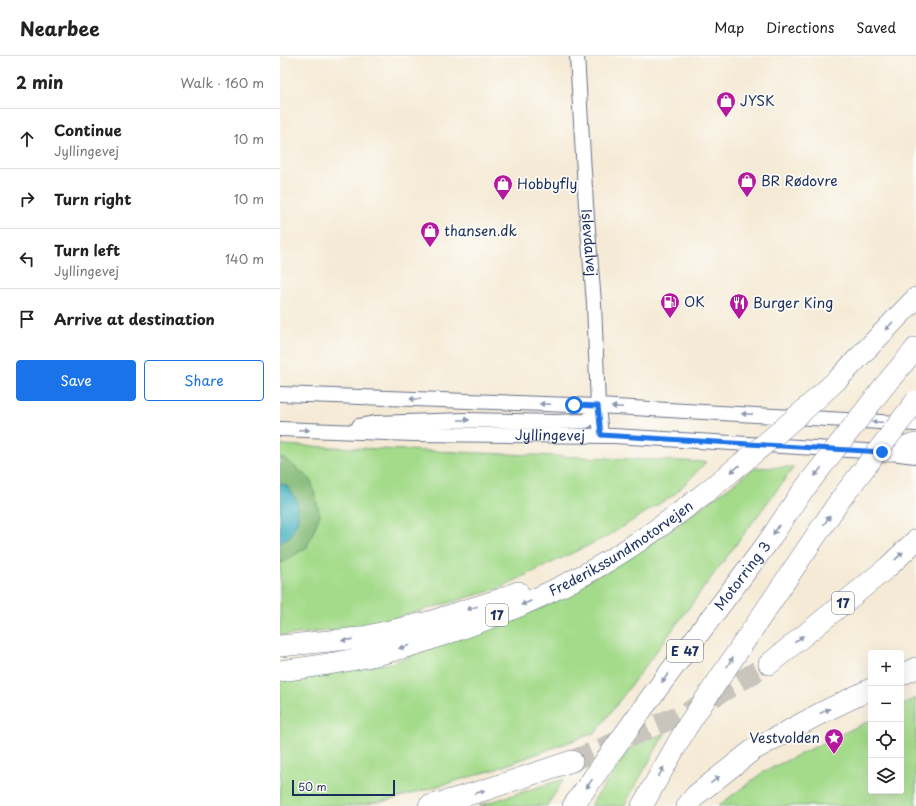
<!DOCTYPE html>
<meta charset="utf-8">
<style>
:root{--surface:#fff;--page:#f2f2f2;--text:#222;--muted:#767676;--line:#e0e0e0;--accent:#1a73e8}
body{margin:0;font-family:"Playpen Sans",sans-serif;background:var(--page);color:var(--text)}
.controls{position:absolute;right:12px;bottom:12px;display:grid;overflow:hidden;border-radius:4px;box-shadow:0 4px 16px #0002}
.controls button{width:36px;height:36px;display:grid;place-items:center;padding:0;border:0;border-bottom:1px solid var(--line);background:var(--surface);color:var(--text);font:20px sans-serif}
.scale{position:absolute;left:12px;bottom:10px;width:103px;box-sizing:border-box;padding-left:4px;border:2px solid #1b2f5e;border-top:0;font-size:11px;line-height:14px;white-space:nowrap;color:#1b2f5e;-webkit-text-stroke:3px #fdfcf7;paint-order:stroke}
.stop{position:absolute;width:12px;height:12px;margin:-9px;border:3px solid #1a73e8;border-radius:50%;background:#fff}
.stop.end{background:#1a73e8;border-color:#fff;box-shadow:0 1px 4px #0008}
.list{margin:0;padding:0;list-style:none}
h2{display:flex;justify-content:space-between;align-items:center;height:52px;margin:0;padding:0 16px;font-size:17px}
h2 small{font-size:13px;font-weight:400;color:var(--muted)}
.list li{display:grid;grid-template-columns:26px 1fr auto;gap:12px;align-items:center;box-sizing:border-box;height:60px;padding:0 16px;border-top:1px solid var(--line)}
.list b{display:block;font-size:15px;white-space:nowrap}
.list p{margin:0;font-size:13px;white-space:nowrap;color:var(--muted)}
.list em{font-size:13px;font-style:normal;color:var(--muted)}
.actions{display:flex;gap:8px;padding:12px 16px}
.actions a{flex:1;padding:9px 0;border:1px solid var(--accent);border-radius:4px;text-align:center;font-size:14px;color:var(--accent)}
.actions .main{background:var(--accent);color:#fff}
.icon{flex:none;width:22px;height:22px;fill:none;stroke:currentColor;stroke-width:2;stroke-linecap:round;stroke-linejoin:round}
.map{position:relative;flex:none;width:636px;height:750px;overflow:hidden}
header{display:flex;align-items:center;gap:24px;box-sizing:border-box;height:56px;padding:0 20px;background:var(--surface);border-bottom:1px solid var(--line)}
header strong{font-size:19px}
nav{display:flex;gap:22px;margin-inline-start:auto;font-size:14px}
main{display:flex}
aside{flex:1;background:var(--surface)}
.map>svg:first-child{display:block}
.green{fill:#a4db8b;stroke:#608574}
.forest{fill:#83bb77;stroke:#4f756a}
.water{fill:#42b1be;stroke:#2e708e}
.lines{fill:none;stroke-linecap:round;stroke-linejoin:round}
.highway-tunnel{stroke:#c9c5bd;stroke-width:21;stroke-dasharray:21 10;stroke-linecap:butt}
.minor-casing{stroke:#677088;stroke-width:16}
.highway-casing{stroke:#677088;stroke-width:22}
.minor{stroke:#fff;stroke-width:14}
.highway{stroke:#fff;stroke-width:21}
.highway-bridge-casing{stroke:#677088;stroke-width:22;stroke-linecap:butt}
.highway-bridge{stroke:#fff;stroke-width:21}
.oneway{fill:#8d97ae}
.route{stroke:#1a73e8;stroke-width:5}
.labels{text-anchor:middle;stroke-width:3.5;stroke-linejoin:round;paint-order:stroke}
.shield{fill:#fdfcf7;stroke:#5f6c8c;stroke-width:1}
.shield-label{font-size:13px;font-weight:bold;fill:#1b2f5e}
.poi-label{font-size:14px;fill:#1b2f5e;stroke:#fdfcf7;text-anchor:start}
.street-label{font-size:14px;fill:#1b2f5e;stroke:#fdfcf7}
</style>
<header>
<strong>Nearbee</strong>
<nav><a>Map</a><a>Directions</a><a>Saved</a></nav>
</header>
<main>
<aside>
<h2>2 min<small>Walk · 160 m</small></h2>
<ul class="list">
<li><svg class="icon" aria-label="ahead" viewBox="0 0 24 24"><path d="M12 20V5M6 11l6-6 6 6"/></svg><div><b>Continue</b><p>Jyllingevej</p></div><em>10 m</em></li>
<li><svg class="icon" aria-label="right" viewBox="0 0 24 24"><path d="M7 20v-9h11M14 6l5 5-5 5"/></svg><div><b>Turn right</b></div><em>10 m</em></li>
<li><svg class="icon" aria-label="left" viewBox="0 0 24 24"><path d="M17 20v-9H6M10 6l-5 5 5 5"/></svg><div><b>Turn left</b><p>Jyllingevej</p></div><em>140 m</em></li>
<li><svg class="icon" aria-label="arrive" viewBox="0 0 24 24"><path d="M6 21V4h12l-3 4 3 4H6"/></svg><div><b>Arrive at destination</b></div></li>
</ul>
<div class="actions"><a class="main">Save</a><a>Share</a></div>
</aside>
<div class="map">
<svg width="636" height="750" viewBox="0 0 636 750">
<rect width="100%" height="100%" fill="#fdfcf7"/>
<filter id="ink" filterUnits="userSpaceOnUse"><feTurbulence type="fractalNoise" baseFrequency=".025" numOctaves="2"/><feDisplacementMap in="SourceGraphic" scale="8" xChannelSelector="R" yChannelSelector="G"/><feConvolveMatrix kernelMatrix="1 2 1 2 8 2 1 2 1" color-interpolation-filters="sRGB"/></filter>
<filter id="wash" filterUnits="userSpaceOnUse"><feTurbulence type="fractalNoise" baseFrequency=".012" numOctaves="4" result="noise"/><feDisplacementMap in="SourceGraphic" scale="16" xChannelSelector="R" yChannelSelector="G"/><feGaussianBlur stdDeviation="0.9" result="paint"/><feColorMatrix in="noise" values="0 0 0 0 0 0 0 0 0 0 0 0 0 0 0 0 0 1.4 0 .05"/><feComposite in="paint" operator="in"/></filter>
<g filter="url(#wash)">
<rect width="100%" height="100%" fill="#f5ead5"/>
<!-- green -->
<g class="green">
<path d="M0 389 426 406 395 438 328 480 217 533 84 571 0 580Z"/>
<path d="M514 411 316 676 213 714 110 744 74 750H0V624L111 607 268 549 385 478 475 412Z"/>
<path d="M636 642V750H438L485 715 591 664V735H621V650Z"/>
<path d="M385 677 344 750H310L351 691Z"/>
<path d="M284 723 267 750H198Z"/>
</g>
<!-- forest -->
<path class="forest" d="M0 402H4L31 424 40 459 27 491 0 508V487L10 480 7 430 0 427Z"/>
<!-- water -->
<path class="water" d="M0 427 7 430 17 445 18 464 10 480 0 487Z"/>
</g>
<g filter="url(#ink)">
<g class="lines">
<!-- highway-tunnel -->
<path class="highway-tunnel" d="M292 705 410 655 489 608"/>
<defs>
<g id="minor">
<path id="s1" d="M297 0 306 149 314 247 318 350 321 379"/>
<path d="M0 338 318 350 636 368"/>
<path d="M79 370 96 367 184 364 275 366 306 365 314 359 318 350"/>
<path id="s2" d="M0 373 133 378 334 380 602 396 636 400"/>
</g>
<g id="highway">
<path d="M558 323 636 242"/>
<path d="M605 329 636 292"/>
<path d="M602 396 636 388"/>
<path d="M0 590 79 582 149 566 221 543 238 536"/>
<path d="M489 608 608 511 636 484"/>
<path id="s3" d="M0 615C32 611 64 606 96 599 118 594 141 587 163 579 212 563 261 542 307 517 344 497 378 473 411 448"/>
<path d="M621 619 636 612"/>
<path d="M149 750 205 734 292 705"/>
<path id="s4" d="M293 750 371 641 488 486 518 441"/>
<path d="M362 750 408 669 560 444"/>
<path d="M407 750 416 739 473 694 543 656 591 633"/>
</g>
</defs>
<!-- minor casing -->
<use href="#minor" class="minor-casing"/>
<!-- highway casing -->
<use href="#highway" class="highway-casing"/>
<!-- minor -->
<use href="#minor" class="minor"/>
<!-- highway -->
<use href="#highway" class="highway"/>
<defs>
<g id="highway-bridge">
<path d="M518 441 605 329"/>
<path d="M560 444 636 345"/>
<path d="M411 448C462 408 511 367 558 323"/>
</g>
</defs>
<!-- highway-bridge casing -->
<use href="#highway-bridge" class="highway-bridge-casing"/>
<!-- highway-bridge -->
<use href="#highway-bridge" class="highway-bridge"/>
</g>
<!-- one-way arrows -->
<defs><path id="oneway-solid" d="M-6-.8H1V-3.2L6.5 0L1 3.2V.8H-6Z"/></defs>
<g class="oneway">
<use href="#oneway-solid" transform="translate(609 270) rotate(134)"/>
<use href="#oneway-solid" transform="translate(135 343) rotate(-178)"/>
<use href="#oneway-solid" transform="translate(265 348) rotate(-178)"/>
<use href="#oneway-solid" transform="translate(337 351) rotate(-177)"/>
<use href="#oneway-solid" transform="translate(467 358) rotate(-177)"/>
<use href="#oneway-solid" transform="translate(184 364)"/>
<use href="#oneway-solid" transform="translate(597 366) rotate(-177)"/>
<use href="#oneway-solid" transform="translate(24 374) rotate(2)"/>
<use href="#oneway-solid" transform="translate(455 413) rotate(141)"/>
<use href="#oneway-solid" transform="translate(538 416) rotate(128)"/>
<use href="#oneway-solid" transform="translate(547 464) rotate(-55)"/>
<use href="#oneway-solid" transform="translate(496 474) rotate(124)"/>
<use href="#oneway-solid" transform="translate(619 500) rotate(-44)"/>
<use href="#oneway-solid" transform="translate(246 547) rotate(157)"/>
<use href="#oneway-solid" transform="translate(192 552) rotate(162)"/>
<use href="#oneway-solid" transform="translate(519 583) rotate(-39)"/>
<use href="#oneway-solid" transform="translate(67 584) rotate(174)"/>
<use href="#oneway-solid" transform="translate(124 591) rotate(164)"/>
<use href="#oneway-solid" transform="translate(450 606) rotate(-56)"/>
<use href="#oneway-solid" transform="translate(385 622) rotate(127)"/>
<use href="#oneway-solid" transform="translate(545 655) rotate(-26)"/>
<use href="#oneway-solid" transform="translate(381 716) rotate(-60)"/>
<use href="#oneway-solid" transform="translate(435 724) rotate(-38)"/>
<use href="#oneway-solid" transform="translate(309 728) rotate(125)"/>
<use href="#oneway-solid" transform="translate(200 736) rotate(-16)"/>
</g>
</g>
<g class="lines" filter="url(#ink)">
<!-- route -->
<path class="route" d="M294 349 318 350 321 379 602 396"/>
</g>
<!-- icons -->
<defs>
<symbol id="shop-pin" viewBox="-11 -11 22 30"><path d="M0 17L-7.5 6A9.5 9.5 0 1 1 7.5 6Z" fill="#b5179e" stroke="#fdfcf7"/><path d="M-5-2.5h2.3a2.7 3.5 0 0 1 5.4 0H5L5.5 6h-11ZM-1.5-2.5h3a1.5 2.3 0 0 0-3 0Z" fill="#fff"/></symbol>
<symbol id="fuel-pin" viewBox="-11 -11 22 30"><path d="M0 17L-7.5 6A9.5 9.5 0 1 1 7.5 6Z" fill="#b5179e" stroke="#fdfcf7"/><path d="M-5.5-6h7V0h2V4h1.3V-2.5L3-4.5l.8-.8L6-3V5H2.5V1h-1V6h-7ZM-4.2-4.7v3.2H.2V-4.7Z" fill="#fff"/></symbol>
<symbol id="restaurant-pin" viewBox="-11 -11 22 30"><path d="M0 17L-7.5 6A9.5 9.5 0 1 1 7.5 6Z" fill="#b5179e" stroke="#fdfcf7"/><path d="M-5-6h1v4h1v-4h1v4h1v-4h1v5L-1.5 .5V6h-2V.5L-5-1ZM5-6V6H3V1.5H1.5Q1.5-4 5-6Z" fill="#fff"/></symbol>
<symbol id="sight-pin" viewBox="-11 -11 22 30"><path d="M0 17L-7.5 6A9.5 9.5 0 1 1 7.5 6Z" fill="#b5179e" stroke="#fdfcf7"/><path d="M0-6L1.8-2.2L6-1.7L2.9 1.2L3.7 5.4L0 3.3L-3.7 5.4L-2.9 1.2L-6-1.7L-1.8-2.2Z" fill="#fff"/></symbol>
</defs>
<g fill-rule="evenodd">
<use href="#shop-pin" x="435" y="34" width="22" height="30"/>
<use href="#shop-pin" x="456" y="114" width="22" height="30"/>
<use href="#shop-pin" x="212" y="117" width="22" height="30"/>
<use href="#shop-pin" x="139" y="164" width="22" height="30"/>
<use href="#fuel-pin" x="379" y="235" width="22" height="30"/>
<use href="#restaurant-pin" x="448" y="236" width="22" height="30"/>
<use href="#sight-pin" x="543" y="671" width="22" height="30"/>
</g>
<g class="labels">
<!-- shield labels -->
<g class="shield">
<rect x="552" y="536" width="22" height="22" rx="3"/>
<rect x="206" y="548" width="22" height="22" rx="3"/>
<rect x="387" y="584" width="36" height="22" rx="3"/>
</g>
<g class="shield-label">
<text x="563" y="552">17</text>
<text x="217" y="564">17</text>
<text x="405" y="600">E 47</text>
</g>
<!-- poi labels -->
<g class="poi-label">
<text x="460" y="50">JYSK</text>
<text x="481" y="130">BR Rødovre</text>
<text x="237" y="133">Hobbyfly</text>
<text x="164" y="180">thansen.dk</text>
<text x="404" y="251">OK</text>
<text x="473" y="252">Burger King</text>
<text x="540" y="687" text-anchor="end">Vestvolden</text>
</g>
<!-- street labels -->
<g class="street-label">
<text dy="5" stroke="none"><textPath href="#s1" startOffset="187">Islevdalvej</textPath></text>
<text dy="5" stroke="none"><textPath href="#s2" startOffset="270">Jyllingevej</textPath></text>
<text dy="5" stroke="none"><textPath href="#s3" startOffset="366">Frederikssundmotorvejen</textPath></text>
<text dy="5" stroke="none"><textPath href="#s4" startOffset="286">Motorring 3</textPath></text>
</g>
</g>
</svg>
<div class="controls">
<button>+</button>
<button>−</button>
<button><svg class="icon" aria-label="locate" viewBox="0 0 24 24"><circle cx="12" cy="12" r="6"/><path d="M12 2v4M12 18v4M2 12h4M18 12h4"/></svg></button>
<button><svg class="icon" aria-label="layers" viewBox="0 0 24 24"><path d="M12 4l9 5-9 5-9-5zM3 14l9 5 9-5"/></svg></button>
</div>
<div class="scale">50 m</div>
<div class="stop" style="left:294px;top:349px"></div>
<div class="stop end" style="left:602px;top:396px"></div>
</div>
</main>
